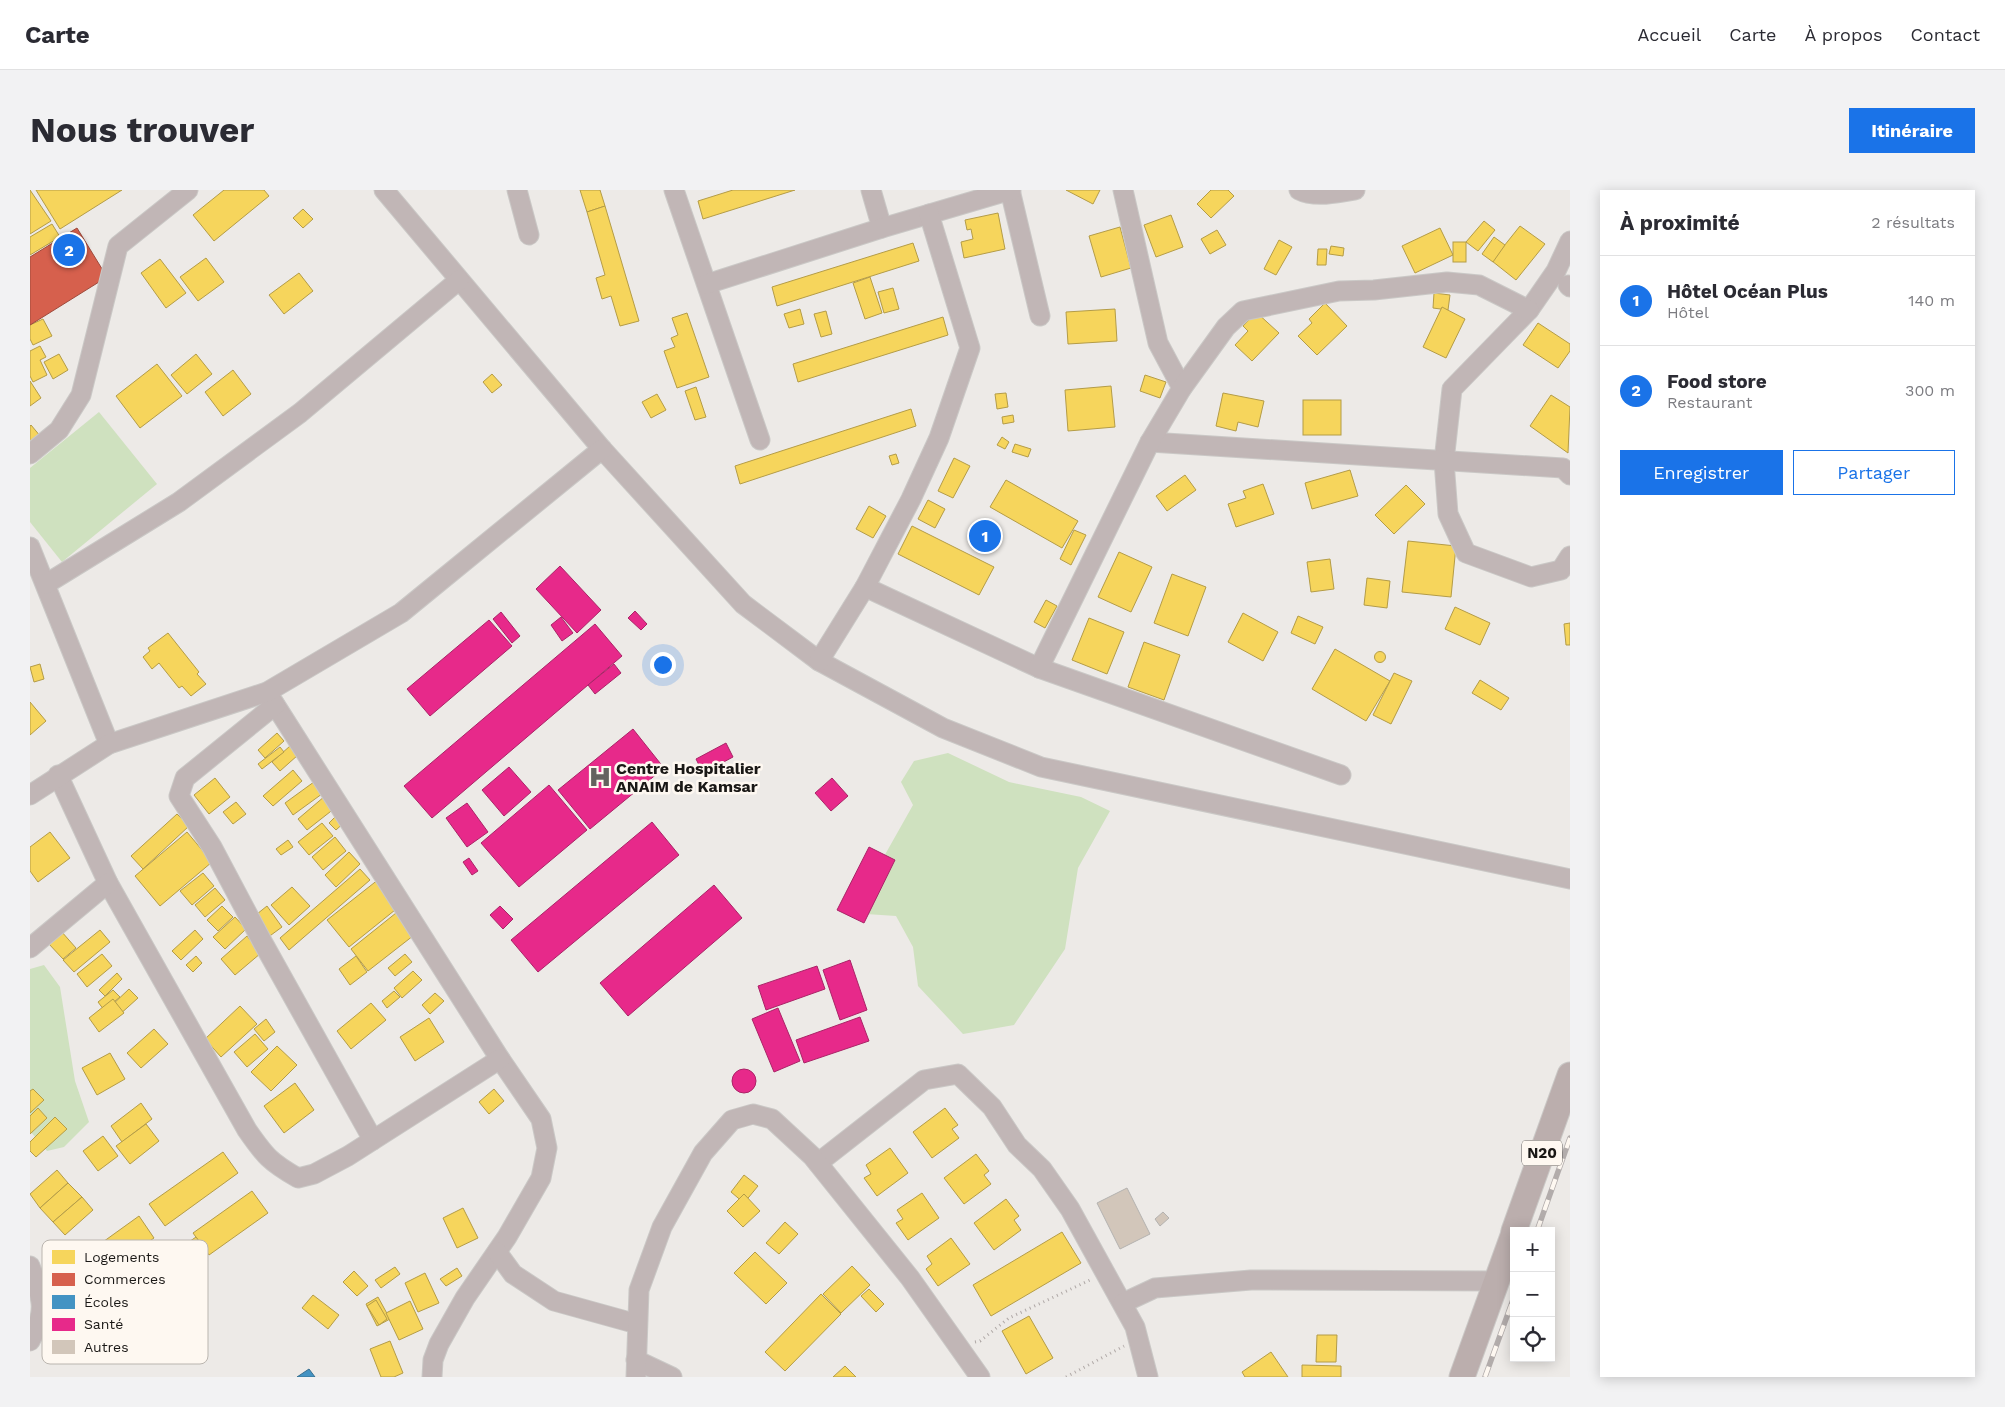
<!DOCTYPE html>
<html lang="fr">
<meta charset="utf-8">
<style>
:root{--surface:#fff;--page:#f2f2f3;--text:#2b2b33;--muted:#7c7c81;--line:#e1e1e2;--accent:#1a73e8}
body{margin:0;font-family:"Work Sans",sans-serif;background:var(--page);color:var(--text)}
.controls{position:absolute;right:15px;bottom:15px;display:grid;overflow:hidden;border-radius:0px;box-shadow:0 2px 12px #0003}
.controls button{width:45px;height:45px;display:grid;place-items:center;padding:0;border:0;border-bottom:1px solid var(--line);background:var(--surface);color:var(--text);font:25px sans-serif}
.you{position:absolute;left:632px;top:474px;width:18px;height:18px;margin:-12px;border:4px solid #fff;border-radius:50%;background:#1a73e8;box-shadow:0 0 0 8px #1a73e833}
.badge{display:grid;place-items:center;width:32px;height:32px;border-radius:50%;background:var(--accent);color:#fff;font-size:16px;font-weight:700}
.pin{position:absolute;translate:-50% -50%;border:2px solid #fff;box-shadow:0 1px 5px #0006}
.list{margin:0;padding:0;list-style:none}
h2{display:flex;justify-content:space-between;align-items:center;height:65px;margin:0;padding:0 20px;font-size:21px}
h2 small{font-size:16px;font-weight:400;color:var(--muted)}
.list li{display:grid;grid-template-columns:32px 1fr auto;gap:15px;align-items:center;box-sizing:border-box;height:90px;padding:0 20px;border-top:1px solid var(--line)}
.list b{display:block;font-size:19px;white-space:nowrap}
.list p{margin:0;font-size:16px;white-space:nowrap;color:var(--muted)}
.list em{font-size:16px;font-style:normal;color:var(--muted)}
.actions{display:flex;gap:10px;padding:15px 20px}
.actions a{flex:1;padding:11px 0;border:1px solid var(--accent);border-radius:0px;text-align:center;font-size:18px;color:var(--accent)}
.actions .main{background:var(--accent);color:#fff}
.icon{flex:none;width:28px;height:28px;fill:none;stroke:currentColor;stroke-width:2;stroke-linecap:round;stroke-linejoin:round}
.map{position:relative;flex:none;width:1540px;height:1187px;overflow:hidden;border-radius:0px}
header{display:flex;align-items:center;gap:30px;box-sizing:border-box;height:70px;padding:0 25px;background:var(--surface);border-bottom:1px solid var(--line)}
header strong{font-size:24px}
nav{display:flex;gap:28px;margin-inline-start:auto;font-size:18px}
.intro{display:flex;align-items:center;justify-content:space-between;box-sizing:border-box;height:120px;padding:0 30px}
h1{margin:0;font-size:35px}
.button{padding:12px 22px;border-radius:0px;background:var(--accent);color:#fff;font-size:18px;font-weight:700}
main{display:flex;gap:30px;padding:0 30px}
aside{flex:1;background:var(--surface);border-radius:0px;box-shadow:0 2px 12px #0003}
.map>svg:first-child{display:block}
.green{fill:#cfe1bf}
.homes{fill:#f6d55c;stroke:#b49c47}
.shops{fill:#d6604d;stroke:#9e4a3c}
.schools{fill:#4393c3;stroke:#376e8f}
.health{fill:#e7298a;stroke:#aa2467}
.building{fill:#d2c6ba;stroke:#b4b2b0}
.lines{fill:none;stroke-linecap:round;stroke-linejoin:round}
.minor-casing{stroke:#cac8c6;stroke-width:21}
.major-casing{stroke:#cac8c6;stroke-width:27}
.path{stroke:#b0a9a7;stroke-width:3;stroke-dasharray:1 4;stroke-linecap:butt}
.minor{stroke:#c1b6b6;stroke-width:19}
.major{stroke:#bbaead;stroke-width:25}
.rail-casing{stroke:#b2acab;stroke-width:5.5}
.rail{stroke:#fef8f1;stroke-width:4;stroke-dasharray:11;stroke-linecap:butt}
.labels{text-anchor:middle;stroke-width:5;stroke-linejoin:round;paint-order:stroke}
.shield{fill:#fef8f1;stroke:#5e5b58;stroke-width:1}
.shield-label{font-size:15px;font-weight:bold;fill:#1a1816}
.poi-label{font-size:16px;font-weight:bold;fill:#1a1816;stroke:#fef8f1;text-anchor:start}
.key{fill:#fef8f1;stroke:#bab5af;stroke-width:1}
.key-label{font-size:14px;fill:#1a1816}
</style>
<header>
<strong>Carte</strong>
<nav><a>Accueil</a><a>Carte</a><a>À propos</a><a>Contact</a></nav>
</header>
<div class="intro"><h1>Nous trouver</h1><a class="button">Itinéraire</a></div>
<main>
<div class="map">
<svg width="1540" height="1187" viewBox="0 0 1540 1187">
<rect width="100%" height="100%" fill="#edeae7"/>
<!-- green -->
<g class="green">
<path d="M69 222 127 294 32 372 0 332V278Z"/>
<path d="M918 563 979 592 1051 607 1080 621 1048 678 1035 759 984 835 933 844 888 796 883 757 866 726 836 724 830 709 883 615 871 592 884 571Z"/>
<path d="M14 775 30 797 45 891 59 932 34 957 17 961 0 941V779Z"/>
</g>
<!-- homes -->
<g class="homes">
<path d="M0 0 21 31 0 44Z"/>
<path d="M6 0H92L30 39Z"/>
<path d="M194 0H234L239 6 184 51 163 25Z"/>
<path d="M550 0H570L575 16 557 22Z"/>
<path d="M703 0H765L673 29 668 11Z"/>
<path d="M1036 0H1070L1063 14Z"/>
<path d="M1181 0H1198L1204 6 1181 28 1167 14Z"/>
<path d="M575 16 609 131 590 136 581 106 572 109 566 88 575 85 557 22Z"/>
<path d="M273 19 283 29 273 38 263 28Z"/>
<path d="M968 23 975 59 934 68 931 52 943 49 941 39 937 40 935 30Z"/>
<path d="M1141 25 1153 57 1126 67 1114 35Z"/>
<path d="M1454 31 1465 40 1448 61 1436 52Z"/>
<path d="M22 34 30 47 0 65V47Z"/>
<path d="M1490 36 1515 54 1486 90 1462 71Z"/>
<path d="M1090 37 1101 78 1071 87 1059 46Z"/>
<path d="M1410 38 1423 65 1385 83 1372 56Z"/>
<path d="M1187 40 1196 55 1180 64 1171 49Z"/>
<path d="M1464 47 1475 55 1463 72 1452 64Z"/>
<path d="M1249 50 1262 57 1246 85 1234 79Z"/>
<rect x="1423" y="52" width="13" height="20"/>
<path d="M883 53 889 71 747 116 742 97Z"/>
<path d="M1301 56 1314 58 1313 66 1299 64Z"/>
<path d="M1288 59H1297L1296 75H1287Z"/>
<path d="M176 68 194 92 168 111 150 87Z"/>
<path d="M130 69 156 103 136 118 111 83Z"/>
<path d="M269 83 283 101 254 124 239 105Z"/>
<path d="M840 87 852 123 835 129 823 93Z"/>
<path d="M863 98 869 119 854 123 848 102Z"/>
<path d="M1404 103 1420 105 1418 120 1403 118Z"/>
<path d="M1295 113 1317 136 1287 165 1268 146 1282 133 1279 129Z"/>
<path d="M1412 117 1435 129 1416 168 1393 157Z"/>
<path d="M770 119 774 134 759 138 754 124Z"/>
<path d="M1085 119 1087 151 1038 154 1036 122Z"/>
<path d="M796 121 802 144 791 147 784 124Z"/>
<path d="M1226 122 1249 143 1222 171 1205 155 1218 141 1213 136Z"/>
<path d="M657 123 679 187 647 198 634 161 645 157 641 148 648 145 642 128Z"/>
<path d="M913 127 918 145 768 192 763 174Z"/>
<path d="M13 129 22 146 3 155 0 149V135Z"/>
<path d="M1508 133 1540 154V161L1528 178 1493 155Z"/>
<path d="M10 156 16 167 10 170 17 185 3 192 0 186V161Z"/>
<path d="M29 164 38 180 23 189 14 172Z"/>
<path d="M166 164 182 184 157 204 141 185Z"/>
<path d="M127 174 152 206 110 238 86 206Z"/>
<path d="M203 180 221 204 193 226 175 202Z"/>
<path d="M462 184 472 195 462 203 453 192Z"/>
<path d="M1115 185 1136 192 1130 208 1110 201Z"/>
<path d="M0 191 11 208 0 216Z"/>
<path d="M1081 196 1085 237 1038 241 1035 200Z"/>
<path d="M666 197 676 227 665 230 655 201Z"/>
<path d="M976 203 978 217 967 219 965 204Z"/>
<path d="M1193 203 1234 211 1228 237 1208 232 1206 241 1186 236Z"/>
<path d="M627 204 636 220 621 228 612 212Z"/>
<path d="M1521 205 1540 217 1538 263 1500 236Z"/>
<rect x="1273" y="210" width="38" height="35"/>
<path d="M881 219 886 236 710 294 705 276Z"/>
<path d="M983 225 984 232 973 234 972 227Z"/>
<path d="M1 235 11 247 0 256V236Z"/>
<path d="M972 247 979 252 975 259 967 255Z"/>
<path d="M985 254 1001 259 998 267 982 262Z"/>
<path d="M866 264 869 273 862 275 859 266Z"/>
<path d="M924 268 940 276 923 308 908 301Z"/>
<path d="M1320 280 1328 306 1282 319 1275 293Z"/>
<path d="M1155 285 1166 300 1137 321 1126 306Z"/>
<path d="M976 290 1048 331 1032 358 960 317Z"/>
<path d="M1233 294 1244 324 1206 337 1198 314 1216 308 1213 301Z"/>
<path d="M1376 295 1395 314 1364 344 1345 325Z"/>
<path d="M898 310 915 319 905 338 888 329Z"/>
<path d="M839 316 856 326 843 348 826 339Z"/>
<path d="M882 336 964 377 949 405 868 364Z"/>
<path d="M1044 340 1056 345 1041 375 1030 369Z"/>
<path d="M1378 351 1426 356 1421 407 1372 402Z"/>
<path d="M1089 362 1122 377 1101 422 1068 407Z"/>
<path d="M1300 369 1304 399 1281 402 1277 372Z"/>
<path d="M1142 384 1176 397 1158 446 1124 433Z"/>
<path d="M1337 388 1360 391 1357 418 1334 415Z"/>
<path d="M1016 410 1027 416 1015 438 1004 432Z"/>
<path d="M1425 417 1460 433 1450 455 1415 439Z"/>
<path d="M1213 423 1248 442 1233 471 1198 452Z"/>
<path d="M1268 426 1293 437 1285 454 1261 443Z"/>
<path d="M1059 428 1094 442 1077 484 1042 470Z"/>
<path d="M1540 433V455H1536L1534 434Z"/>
<path d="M138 443 169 482 167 484 176 494 161 506 152 496 149 498 129 473 122 479 113 467 120 461 118 458Z"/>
<path d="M1114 452 1150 465 1134 510 1098 497Z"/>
<path d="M1305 459 1360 491 1336 531 1282 499Z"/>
<circle cx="1350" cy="467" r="5.5"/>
<path d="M10 474 14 489 4 492 0 477Z"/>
<path d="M1364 483 1382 491 1361 534 1343 525Z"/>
<path d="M1450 490 1479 508 1471 520 1442 503Z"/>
<path d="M0 512 16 531 0 545Z"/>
<path d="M247 543 254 551 235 568 228 560Z"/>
<path d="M260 556 268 565 250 581 242 572Z"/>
<path d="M250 557 254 562 232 579 228 574Z"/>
<path d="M263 580 272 591 243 616 233 606Z"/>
<path d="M185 588 200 607 179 624 164 605Z"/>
<path d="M288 589 296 601 263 625 255 613Z"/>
<path d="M295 606 305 618 277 640 268 629Z"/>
<path d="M206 612 216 624 203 634 193 622Z"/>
<path d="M310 622 317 630 306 640 299 633Z"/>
<path d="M147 624 159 636 113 679 101 666Z"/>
<path d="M292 633 303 646 279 665 268 652Z"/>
<path d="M20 642 40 668 8 692 0 681V657Z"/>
<path d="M157 642 182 672 130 716 105 686Z"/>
<path d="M305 647 316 661 293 680 282 667Z"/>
<path d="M258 650 263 657 251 665 246 659Z"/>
<path d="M319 662 330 674 306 697 295 685Z"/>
<path d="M330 679 340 690 259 760 250 748Z"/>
<path d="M173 683 184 696 162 715 150 701Z"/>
<path d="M349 689 370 716 319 757 297 730Z"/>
<path d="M262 697 280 716 259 735 241 715Z"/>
<path d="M185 698 195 710 175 727 165 715Z"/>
<path d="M192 716 203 727 188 741 177 730Z"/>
<path d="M237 716 252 737 237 748 222 728Z"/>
<path d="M371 719 388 742 338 781 321 759Z"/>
<path d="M205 727 216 739 195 759 183 747Z"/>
<path d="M70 740 80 752 44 782 33 770Z"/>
<path d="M165 740 173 749 151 770 142 761Z"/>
<path d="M31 741 46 758 33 769 18 753Z"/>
<path d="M217 746 231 763 205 785 191 769Z"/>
<path d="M72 764 82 776 57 797 47 784Z"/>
<path d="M375 764 382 772 365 786 358 778Z"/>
<path d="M166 766 172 773 163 782 156 775Z"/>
<path d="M326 766 337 782 320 795 309 779Z"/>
<path d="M383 781 392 790 372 808 364 798Z"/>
<path d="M87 783 92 789 75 806 69 800Z"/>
<path d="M99 799 108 808 88 826 80 817Z"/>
<path d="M83 800 90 807 74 820 68 812Z"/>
<path d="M364 801 370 807 357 818 352 811Z"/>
<path d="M405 803 414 811 400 824 392 815Z"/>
<path d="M83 809 94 823 69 842 59 828Z"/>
<path d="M341 813 356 830 321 859 307 841Z"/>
<path d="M210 816 227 834 191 867 175 849Z"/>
<path d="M399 828 414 852 385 871 370 847Z"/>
<path d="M236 829 245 842 234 851 224 839Z"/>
<path d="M124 839 138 854 111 878 97 863Z"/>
<path d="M225 844 238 859 217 877 204 862Z"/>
<path d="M247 856 267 875 241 901 221 882Z"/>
<path d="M80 863 95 889 67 905 52 878Z"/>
<path d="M265 893 284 920 254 943 234 916Z"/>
<path d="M3 899 14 910 0 923V901Z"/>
<path d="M464 899 474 911 459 924 449 912Z"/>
<path d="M111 913 122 929 92 952 81 936Z"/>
<path d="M8 918 17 928 0 944V926Z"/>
<path d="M915 918 928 935 922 939 929 948 902 968 883 942Z"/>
<path d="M25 927 37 939 6 967 0 961V952Z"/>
<path d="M116 934 129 951 100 974 86 956Z"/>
<path d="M73 946 88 966 68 981 53 961Z"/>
<path d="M860 958 878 983 847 1006 834 988 841 984 836 975Z"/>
<path d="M193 962 208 983 135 1036 119 1014Z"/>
<path d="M946 964 959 981 954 985 961 994 934 1014 914 988Z"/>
<path d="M27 980 38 993 10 1018 0 1004Z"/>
<path d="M714 985 728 996 714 1013 701 1002Z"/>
<path d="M38 993 52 1007 23 1032 10 1018Z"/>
<path d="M222 1001 238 1023 179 1065 163 1043Z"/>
<path d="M892 1003 909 1028 878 1050 866 1033 873 1029 867 1020Z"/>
<path d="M714 1004 730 1021 713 1037 697 1021Z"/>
<path d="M52 1007 63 1020 35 1045 23 1032Z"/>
<path d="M976 1009 989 1026 984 1030 991 1040 964 1060 944 1033Z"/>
<path d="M433 1018 448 1048 427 1058 413 1028Z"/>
<path d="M109 1026 124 1048 67 1088 52 1067Z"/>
<path d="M755 1032 768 1044 749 1064 736 1053Z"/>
<path d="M1032 1042 1051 1073 961 1126 943 1095Z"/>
<path d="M166 1047 176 1061 146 1082 136 1068Z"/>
<path d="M921 1048 940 1074 908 1096 896 1079 902 1074 897 1066Z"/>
<path d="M725 1062 757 1093 736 1114 704 1083Z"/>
<path d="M822 1076 840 1095 811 1123 793 1104Z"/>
<path d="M365 1077 370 1084 351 1098 345 1090Z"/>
<path d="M427 1078 432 1086 416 1096 410 1089Z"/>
<path d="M324 1081 338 1096 327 1106 313 1092Z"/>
<path d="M395 1083 409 1113 388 1122 375 1093Z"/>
<path d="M839 1099 854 1114 846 1122 831 1106Z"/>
<path d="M791 1104 811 1124 755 1181 735 1162Z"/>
<path d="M283 1105 309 1125 298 1139 272 1118Z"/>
<path d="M348 1107 360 1129 347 1136 336 1114Z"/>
<path d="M346 1110 357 1129 349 1135 337 1116Z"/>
<path d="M380 1111 393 1139 369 1150 356 1123Z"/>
<path d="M999 1126 1023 1168 996 1184 972 1141Z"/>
<path d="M1287 1145H1307L1306 1172H1286Z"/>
<path d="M360 1151 373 1183 364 1187H351L340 1159Z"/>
<path d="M1241 1162 1258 1187H1215L1212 1182Z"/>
<path d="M1272 1175 1311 1176V1187H1272Z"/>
<path d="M815 1176 826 1187H803Z"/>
</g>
<!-- shops -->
<path class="shops" d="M47 38 77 87 0 135V67Z"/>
<!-- schools -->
<path class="schools" d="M279 1179 285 1187H267Z"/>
<!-- health -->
<g class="health">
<path d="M530 376 571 420 547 443 506 399Z"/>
<path d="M605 421 617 434 611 440 598 428Z"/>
<path d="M471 422 490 446 482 453 463 429Z"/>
<path d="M531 427 543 443 532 451 521 435Z"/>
<path d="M459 430 482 456 400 526 377 499Z"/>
<path d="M565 434 592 466 402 628 374 596Z"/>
<path d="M584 474 591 483 565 504 558 495Z"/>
<path d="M603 539 634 578 560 639 528 600Z"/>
<path d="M696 553 703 567 673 583 666 569Z"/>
<path d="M479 577 501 602 474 626 452 600Z"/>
<path d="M802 588 818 606 801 621 785 603Z"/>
<path d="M519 595 557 640 489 697 451 653Z"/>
<path d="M437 613 458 642 437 657 416 628Z"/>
<path d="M622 632 649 665 508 782 481 750Z"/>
<path d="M839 657 865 670 834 733 807 720Z"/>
<path d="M439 668 448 681 442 685 433 672Z"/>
<path d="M684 695 712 728 598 826 570 793Z"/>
<path d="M470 716 483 729 473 739 460 725Z"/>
<path d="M820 770 837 820 810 830 793 780Z"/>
<path d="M787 776 795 799 736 820 728 796Z"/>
<path d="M748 818 770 871 744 882 722 829Z"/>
<path d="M830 827 839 851 774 873 766 850Z"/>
<circle cx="714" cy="891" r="12"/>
</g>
<!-- building -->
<g class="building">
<path d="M1097 998 1120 1044 1090 1059 1067 1013Z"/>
<path d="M1133 1022 1139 1028 1130 1036 1125 1029Z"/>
</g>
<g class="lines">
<defs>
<g id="minor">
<path d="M354 0 572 259 713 414 789 471 913 538 1011 577 1540 689"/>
<path d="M487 0 499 45"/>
<path d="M644 0 730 250"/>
<path d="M841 0 852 38"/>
<path d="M980 0 1010 126"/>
<path d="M1093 0 1128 153 1152 198"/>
<path d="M1269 0C1284 8 1309 3 1325 0"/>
<path d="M1540 51 1526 81 1499 120 1422 199 1414 271 1418 324 1436 363 1501 387 1531 380 1540 366"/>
<path d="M677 94 852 38 981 0"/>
<path d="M1538 95 1540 97"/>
<path d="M1120 252 1533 278 1540 285"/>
<path d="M0 264 29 240 51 205 88 56 158 0"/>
<path d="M0 357 79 554"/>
<path d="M16 394 149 312 270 223 429 90"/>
<path d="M835 397 1009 478 1311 585"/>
<path d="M789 471 835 397 881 309 909 248 940 158 899 24"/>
<path d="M1009 478 1120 252 1152 198 1196 137 1213 121 1309 101 1344 100 1417 92 1449 95 1499 120"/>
<path d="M237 502 470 869 511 929 517 958 511 988 477 1047 435 1108 409 1154 403 1170 402 1187"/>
<path d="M245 515 155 588 149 606 182 657 233 753 343 950"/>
<path d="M28 585 78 693 217 940C235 966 240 972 268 988L284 984 318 966 470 869"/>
<path d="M0 605 79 554 237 502 371 423 572 259"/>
<path d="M0 758 78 693"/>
<path d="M788 973 894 890 928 884 962 917 987 955 1012 979 1040 1019 1105 1137 1118 1187"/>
<path d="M467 1062 483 1084 524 1111 607 1134"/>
<path d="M0 1076C12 1109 18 1119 0 1151"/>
<path d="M1093 1113 1125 1098 1221 1090 1467 1091"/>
<path d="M606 1170 642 1187"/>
<path d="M606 1187 609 1100 632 1037 673 963 702 930 723 924 742 929 782 966 880 1088 950 1187"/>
</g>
<g id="major">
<path d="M1484 1041 1540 885"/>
<path d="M1432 1187 1484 1043"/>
</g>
</defs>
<!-- minor casing -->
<use href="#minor" class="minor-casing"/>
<!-- major casing -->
<use href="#major" class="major-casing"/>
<!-- path -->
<g class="path">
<path d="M945 1152 950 1151 979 1128 1060 1090"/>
<path d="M1036 1187 1094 1156"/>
</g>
<!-- minor -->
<use href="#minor" class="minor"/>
<!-- major -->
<use href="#major" class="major"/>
<defs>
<g id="rail">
<path d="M1507 1041 1540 948"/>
<path d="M1455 1187 1484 1107"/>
</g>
</defs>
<!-- rail casing -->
<use href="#rail" class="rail-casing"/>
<!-- rail -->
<use href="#rail" class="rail"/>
</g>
<!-- icons -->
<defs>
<symbol id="hospital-bare" viewBox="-9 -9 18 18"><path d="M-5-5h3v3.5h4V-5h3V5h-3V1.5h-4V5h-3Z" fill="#64625f" stroke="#fef8f1" stroke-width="2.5" paint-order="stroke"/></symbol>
</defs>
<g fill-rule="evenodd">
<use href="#hospital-bare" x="554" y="571" width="32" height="32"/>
</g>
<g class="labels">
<!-- shield labels -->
<rect class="shield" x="1492" y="950.5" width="40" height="25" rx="4"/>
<g class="shield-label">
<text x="1512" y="968">N20</text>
</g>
<!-- poi labels -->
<g class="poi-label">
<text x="586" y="584">Centre Hospitalier<tspan x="586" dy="18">ANAIM de Kamsar</tspan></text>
</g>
</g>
<!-- legend -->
<rect x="12" y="1050" width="166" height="124" rx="8" class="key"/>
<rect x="22" y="1060" width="23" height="14" fill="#f6d55c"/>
<rect x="22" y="1083" width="23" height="13" fill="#d6604d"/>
<rect x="22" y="1105" width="23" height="14" fill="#4393c3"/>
<rect x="22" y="1128" width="23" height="13" fill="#e7298a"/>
<rect x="22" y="1150" width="23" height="14" fill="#d2c6ba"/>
<g class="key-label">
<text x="54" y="1072">Logements</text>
<text x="54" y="1094">Commerces</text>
<text x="54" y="1117">Écoles</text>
<text x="54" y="1139">Santé</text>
<text x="54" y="1162">Autres</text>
</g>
</svg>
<div class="controls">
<button>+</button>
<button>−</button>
<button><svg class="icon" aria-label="locate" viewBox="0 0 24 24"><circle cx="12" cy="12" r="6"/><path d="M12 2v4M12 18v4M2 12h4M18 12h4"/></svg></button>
</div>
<div class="you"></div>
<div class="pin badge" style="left:955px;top:346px">1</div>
<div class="pin badge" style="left:39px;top:60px">2</div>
</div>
<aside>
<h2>À proximité<small>2 résultats</small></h2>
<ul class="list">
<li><span class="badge">1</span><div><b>Hôtel Océan Plus</b><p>Hôtel</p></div><em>140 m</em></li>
<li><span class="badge">2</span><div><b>Food store</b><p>Restaurant</p></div><em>300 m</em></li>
</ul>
<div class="actions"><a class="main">Enregistrer</a><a>Partager</a></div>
</aside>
</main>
